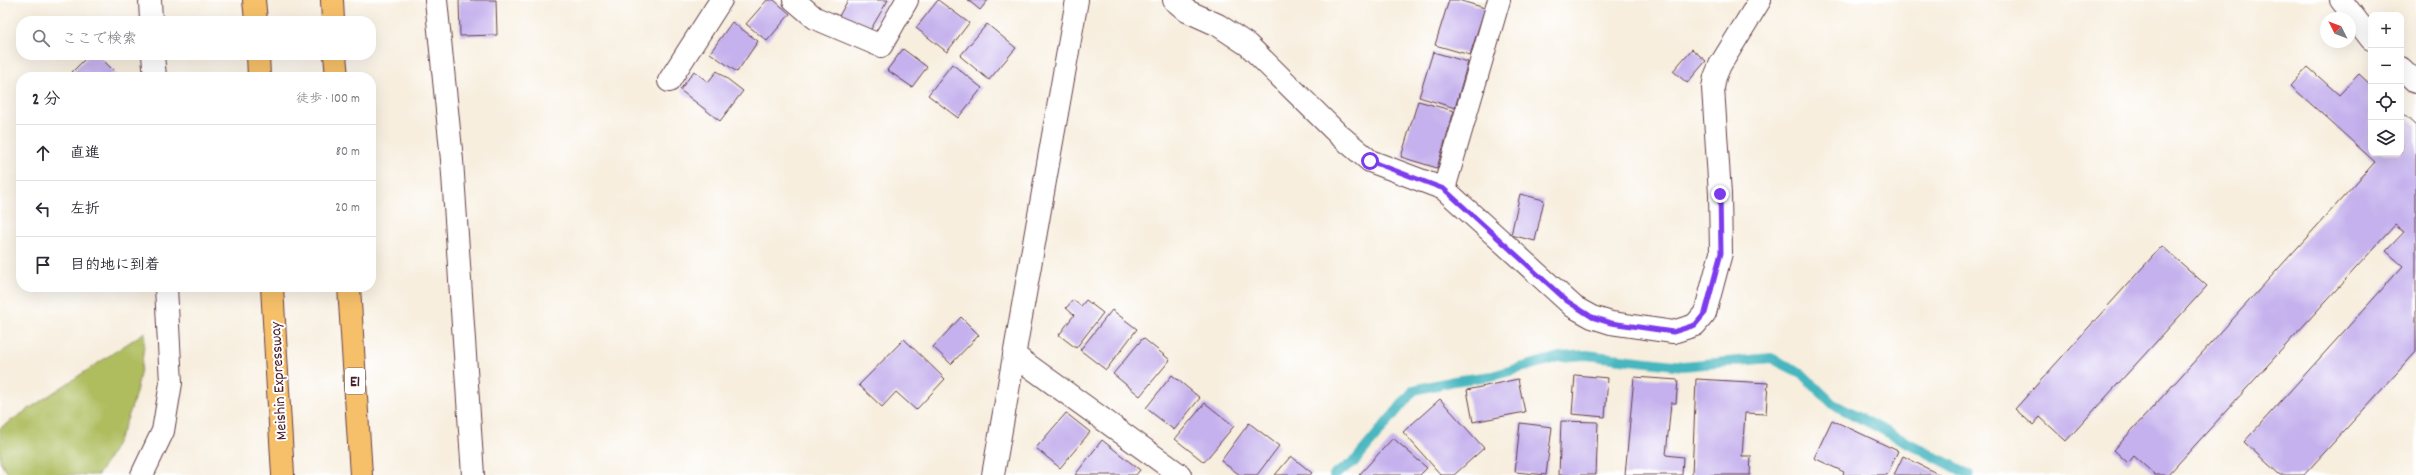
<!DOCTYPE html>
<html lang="ja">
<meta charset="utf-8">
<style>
:root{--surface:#fff;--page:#f7f7f7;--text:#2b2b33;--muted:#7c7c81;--line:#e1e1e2}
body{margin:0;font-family:Dekko,"Klee One",sans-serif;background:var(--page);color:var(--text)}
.controls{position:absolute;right:12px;top:12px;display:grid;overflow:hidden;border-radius:8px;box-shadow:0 4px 16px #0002}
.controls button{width:36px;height:36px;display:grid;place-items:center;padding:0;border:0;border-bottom:1px solid var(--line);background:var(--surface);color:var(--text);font:20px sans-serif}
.compass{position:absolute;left:2320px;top:12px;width:36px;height:36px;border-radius:50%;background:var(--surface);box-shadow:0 4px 16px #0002;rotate:312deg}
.stop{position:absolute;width:12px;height:12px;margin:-9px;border:3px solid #7c3aed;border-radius:50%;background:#fff}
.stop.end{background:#7c3aed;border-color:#fff;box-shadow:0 1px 4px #0008}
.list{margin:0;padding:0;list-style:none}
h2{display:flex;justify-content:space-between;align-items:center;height:52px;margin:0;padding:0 16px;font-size:17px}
h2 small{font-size:13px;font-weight:400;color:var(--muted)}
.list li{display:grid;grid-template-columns:26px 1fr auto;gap:12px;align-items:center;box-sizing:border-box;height:56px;padding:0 16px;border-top:1px solid var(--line)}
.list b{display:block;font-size:15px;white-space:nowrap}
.list em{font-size:13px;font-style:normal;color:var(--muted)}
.icon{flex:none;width:22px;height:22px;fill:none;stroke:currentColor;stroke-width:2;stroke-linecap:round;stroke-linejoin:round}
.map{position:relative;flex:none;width:2416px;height:475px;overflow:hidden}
.search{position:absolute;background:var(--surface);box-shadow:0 4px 16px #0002;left:16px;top:16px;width:360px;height:44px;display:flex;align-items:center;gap:10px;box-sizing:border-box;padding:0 14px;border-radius:16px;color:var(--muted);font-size:15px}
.panel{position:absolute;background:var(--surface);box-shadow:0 4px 16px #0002;left:16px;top:72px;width:360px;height:220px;border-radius:16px}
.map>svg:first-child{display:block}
.green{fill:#afbd5f;stroke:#7c6e45}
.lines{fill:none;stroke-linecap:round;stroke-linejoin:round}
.stream{stroke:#47b6bf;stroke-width:10}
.building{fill:#c5b1ed}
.minor-casing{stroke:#643e46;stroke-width:24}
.tertiary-casing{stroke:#643e46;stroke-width:24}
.motorway-casing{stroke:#643e46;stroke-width:24}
.minor{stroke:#fff;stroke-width:22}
.tertiary{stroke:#fff;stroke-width:22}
.motorway{stroke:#f6c06b;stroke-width:22}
.route{stroke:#7c3aed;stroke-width:5}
.labels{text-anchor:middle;stroke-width:4;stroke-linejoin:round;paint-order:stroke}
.shield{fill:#fff;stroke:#80626b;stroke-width:1}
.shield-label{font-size:15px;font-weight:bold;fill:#4a1f2b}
.street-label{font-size:16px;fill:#4a1f2b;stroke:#fff}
</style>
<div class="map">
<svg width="2416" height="475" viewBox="0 0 2416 475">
<rect width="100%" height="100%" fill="#fff"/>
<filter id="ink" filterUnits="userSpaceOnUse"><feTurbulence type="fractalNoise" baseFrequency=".025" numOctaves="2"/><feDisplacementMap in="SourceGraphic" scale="8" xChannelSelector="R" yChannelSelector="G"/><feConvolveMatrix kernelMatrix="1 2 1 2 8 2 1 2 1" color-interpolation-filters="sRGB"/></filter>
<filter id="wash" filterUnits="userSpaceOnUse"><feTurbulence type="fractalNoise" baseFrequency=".012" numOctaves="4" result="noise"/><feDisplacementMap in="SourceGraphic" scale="16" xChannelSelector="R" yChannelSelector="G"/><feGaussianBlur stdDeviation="0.9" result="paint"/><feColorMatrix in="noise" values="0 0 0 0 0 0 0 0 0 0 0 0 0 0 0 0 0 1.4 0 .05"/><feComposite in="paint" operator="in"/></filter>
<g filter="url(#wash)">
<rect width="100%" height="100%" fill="#f7eede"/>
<!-- green -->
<path class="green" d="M145 332C142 385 128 431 98 475H9L0 461V428Z"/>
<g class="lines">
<!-- stream -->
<path class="stream" d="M1334 475 1354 462 1414 390 1454 381 1492 376 1559 357 1586 355 1683 366 1771 358 1801 373 1833 404 1970 475"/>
</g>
<g id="blocks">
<!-- building -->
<g class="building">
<path d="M459 0H496L497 35 460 36Z"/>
<path d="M767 0H774L790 14 767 41 746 24Z"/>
<path d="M848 0H888L868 34 839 16Z"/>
<path d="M938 0 969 23 947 52 916 28Z"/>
<path d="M968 0H988L980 10Z"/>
<path d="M1449 0H1458L1485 8 1470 55 1435 45Z"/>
<path d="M732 22 758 41 737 72 710 53Z"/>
<path d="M987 24 1016 48 989 80 960 56Z"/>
<path d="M903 49 927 67 912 87 887 70Z"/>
<path d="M1692 49 1706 61 1687 83 1673 71Z"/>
<path d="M1433 52 1468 62 1455 108 1419 97Z"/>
<path d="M89 55H98L115 72 110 77H77L72 72Z"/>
<path d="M952 64 982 88 958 118 928 95Z"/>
<path d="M2308 67 2339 95 2359 74 2371 85V153H2401V112L2416 126V352L2304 475H2280L2244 442 2403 266 2386 251 2404 232 2395 225 2168 475H2155L2134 456 2128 463 2114 450 2375 162 2291 86Z"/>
<path d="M694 71 708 82 717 71 743 91 720 121 680 90Z"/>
<path d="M1418 101 1454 111 1437 168 1401 157Z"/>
<path d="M1520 194 1544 200 1535 241 1511 235Z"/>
<path d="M2162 246 2207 286 2066 441 2040 417 2033 425 2015 409Z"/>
<path d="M1073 300 1081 306 1086 300 1103 313 1076 348 1059 335 1074 315 1066 308Z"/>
<path d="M1112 310 1137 329 1106 370 1080 350Z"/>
<path d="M961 317 979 335 951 364 933 347Z"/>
<path d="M1143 338 1170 360 1140 396 1113 374Z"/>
<path d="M904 339 945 379 916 410 896 392 882 407 859 385Z"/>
<path d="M1172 375 1200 398 1174 430 1146 408Z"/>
<path d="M1575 375 1608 378 1605 417 1572 414Z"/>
<path d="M1634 377 1678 380 1676 403H1671L1666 455 1683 457 1682 475H1625Z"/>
<path d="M1518 379 1525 412 1473 422 1467 390Z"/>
<path d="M1696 379 1768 383 1766 414 1745 413 1742 456H1751L1750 475H1692Z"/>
<path d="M1440 399 1484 448 1454 475H1441L1403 432Z"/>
<path d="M1205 403 1234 426 1204 462 1175 439Z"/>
<path d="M1066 413 1090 432 1060 468 1036 448Z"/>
<path d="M1832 420 1898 451 1887 475H1843L1844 472 1814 458Z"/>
<path d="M1561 421 1598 422 1596 475H1559Z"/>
<path d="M1249 423 1279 446 1257 475H1240L1221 461Z"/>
<path d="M1520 423 1552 427 1546 475 1515 472Z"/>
<path d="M1393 438 1427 468 1420 475H1359Z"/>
<path d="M1102 440 1140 470 1136 475H1075Z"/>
<path d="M1291 456 1312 473 1310 475H1275Z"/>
<path d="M1903 456 1940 475H1894Z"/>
</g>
</g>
</g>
<g filter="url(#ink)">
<use href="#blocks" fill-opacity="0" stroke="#643e46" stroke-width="1"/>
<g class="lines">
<defs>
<g id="minor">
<path d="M150 0 151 21"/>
<path d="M436 0 452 160 473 475"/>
<path d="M794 0 815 18 881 46 907 0"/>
<path d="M1174 0 1187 11 1218 25 1248 45 1338 134 1370 161 1444 189 1574 307 1592 317 1611 323 1673 332 1695 325 1705 313 1721 253 1720 194 1713 88 1715 77 1720 65 1760 0"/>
<path d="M2341 0 2371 39"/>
<path d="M153 55 155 77"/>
<path d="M2401 68 2416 82"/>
<path d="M669 81 721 0"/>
<path d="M1444 189 1499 0"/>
<path d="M1014 355 1180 475"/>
<path d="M142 475 163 431 171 383 166 287"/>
</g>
<path id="tertiary" d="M993 475 1077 0"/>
<g id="motorway">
<path d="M254 0 256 21"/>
<path d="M332 0 333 21"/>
<path d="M258 55 259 77"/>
<path d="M335 55 337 77"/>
<path d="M272 287 283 475"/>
<path d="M349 287 361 475"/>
</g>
</defs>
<!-- minor casing -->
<use href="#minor" class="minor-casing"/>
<!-- tertiary casing -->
<use href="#tertiary" class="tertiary-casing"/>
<!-- motorway casing -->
<use href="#motorway" class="motorway-casing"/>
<!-- minor -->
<use href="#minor" class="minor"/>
<!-- tertiary -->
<use href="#tertiary" class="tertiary"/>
<!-- motorway -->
<use href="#motorway" class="motorway"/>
</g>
</g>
<g class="lines" filter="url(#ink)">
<!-- route -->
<path class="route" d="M1370 161 1444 189 1567 301 1592 317 1611 323 1673 332 1695 325 1705 313 1721 253 1720 194"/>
</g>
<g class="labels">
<!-- shield labels -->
<rect class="shield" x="345" y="368" width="20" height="26" rx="3"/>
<g class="shield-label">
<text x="355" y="386">E1</text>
</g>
<!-- street labels -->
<g class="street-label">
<text transform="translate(277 381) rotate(-93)" y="6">Meishin Expressway</text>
</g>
</g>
</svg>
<div class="controls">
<button>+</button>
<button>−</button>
<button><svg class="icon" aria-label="locate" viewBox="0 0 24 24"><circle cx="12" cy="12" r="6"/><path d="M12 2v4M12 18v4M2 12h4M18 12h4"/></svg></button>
<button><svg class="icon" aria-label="layers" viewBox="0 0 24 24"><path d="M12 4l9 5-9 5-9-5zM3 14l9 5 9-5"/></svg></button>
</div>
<svg class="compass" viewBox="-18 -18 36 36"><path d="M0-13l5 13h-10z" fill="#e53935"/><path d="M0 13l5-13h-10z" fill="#7c7c81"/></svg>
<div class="stop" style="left:1370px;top:161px"></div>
<div class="stop end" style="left:1720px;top:194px"></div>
<div class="search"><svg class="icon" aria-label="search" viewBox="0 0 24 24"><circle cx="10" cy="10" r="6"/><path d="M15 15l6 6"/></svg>ここで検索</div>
<section class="panel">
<h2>2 分<small>徒歩 · 100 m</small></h2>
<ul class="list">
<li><svg class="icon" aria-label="ahead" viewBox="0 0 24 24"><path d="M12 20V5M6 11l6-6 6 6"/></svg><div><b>直進</b></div><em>80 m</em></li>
<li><svg class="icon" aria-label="left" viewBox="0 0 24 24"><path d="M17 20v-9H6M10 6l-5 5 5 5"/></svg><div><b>左折</b></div><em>20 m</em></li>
<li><svg class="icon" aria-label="arrive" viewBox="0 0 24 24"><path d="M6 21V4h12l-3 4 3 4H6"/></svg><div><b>目的地に到着</b></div></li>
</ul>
</section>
</div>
